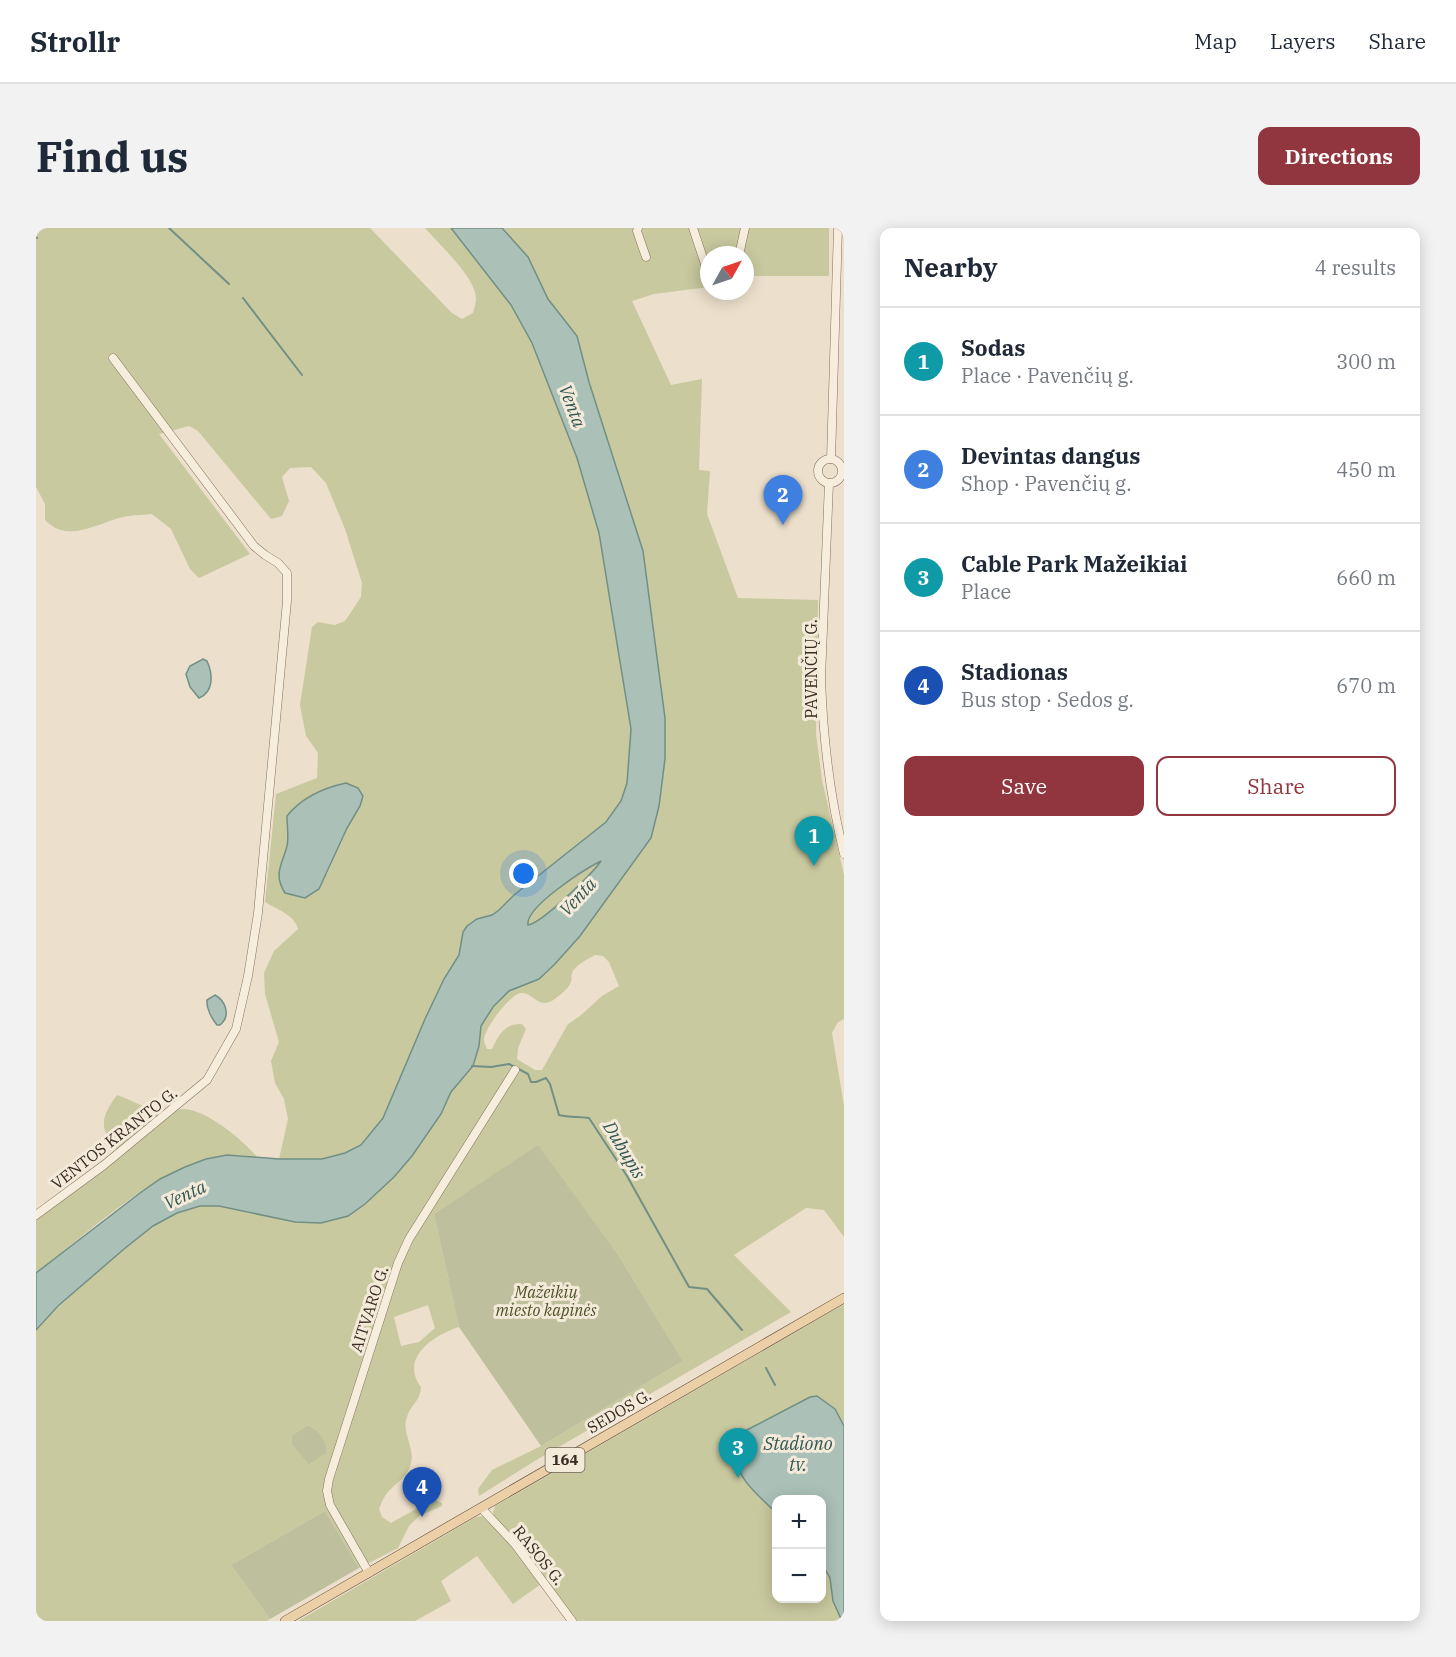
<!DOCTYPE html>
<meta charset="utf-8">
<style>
:root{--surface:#fff;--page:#f2f2f3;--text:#1f2937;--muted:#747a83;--line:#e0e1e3;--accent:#91353e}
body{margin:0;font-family:"IBM Plex Serif",serif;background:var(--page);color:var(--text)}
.controls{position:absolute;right:18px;bottom:18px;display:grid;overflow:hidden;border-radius:12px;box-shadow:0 3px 15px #0003}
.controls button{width:54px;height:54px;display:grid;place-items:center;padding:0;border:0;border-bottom:2px solid var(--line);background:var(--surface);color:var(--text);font:30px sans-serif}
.compass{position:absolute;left:664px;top:18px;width:54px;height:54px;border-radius:50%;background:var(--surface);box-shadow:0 3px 15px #0003;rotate:50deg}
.you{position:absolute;left:488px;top:646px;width:21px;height:21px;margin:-15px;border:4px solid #fff;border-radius:50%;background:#1a73e8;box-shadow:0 0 0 9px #1a73e833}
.badge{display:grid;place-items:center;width:39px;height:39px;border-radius:50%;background:var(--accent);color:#fff;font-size:20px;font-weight:700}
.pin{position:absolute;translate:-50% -50px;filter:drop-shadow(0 2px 3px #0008)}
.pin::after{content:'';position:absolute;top:32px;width:21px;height:18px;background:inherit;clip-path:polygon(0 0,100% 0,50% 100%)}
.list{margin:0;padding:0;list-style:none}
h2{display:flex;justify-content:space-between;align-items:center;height:78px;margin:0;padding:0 24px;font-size:26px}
h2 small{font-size:20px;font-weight:400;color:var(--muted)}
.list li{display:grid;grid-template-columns:39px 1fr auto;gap:18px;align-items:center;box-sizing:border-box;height:108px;padding:0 24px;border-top:2px solid var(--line)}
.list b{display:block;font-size:22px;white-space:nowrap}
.list p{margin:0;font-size:20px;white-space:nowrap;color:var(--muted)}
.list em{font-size:20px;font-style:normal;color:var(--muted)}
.actions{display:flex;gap:12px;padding:18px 24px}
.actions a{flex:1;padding:14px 0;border:2px solid var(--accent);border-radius:12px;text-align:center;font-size:21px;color:var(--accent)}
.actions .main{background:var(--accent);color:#fff}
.map{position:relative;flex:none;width:808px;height:1393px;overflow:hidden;border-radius:12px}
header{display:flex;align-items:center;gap:36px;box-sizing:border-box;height:84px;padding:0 30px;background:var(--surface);border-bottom:2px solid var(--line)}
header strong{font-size:28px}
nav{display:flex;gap:33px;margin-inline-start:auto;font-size:21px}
.intro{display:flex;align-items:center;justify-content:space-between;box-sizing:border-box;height:144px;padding:0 36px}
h1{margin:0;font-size:42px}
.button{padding:15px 27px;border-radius:12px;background:var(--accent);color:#fff;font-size:21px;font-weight:700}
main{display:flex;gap:36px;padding:0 36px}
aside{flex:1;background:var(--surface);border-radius:12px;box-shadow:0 3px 15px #0003}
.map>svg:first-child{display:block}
.green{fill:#c8c99f;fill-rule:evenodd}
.cemetery{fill:#bebf9d}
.water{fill:#abc1b8;stroke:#718f85;stroke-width:1.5;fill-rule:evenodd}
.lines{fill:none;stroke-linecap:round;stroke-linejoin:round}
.stream{stroke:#718f85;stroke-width:2}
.minor-casing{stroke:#877160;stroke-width:9}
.major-casing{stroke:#564033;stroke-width:10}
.minor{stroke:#f7eddd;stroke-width:8}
.major{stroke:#eacfa7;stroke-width:9}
.labels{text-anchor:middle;stroke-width:6;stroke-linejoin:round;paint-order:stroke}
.shield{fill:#f4eada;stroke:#716459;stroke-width:1.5}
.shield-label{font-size:15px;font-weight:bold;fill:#392b22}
.street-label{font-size:16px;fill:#392b22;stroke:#f4eada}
.park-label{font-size:16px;font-style:italic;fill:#4d542a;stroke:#f4eada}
.water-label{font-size:18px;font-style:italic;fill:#335752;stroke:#f4eada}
</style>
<header>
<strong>Strollr</strong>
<nav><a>Map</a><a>Layers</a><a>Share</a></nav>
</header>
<div class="intro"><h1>Find us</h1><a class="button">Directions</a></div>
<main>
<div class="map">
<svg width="808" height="1393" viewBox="0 0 808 1393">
<rect width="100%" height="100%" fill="#ecdfcb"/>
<!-- green -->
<g class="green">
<path d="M0 0H334L416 85 426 91 437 85C438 81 440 75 440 71 441 51 402 15 389 0H415L475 77 496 115 541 230 563 305 595 501 591 555 585 573 570 594 478 667 463 682 456 687 435 694 427 704 423 727 408 751 389 791 347 890 325 917 309 925 286 931H243L252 891 248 871 239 855 235 833 243 814 229 766 228 745 238 723 262 701C259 687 240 681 229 674L240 566 281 550 282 525 270 508 264 477 276 399 282 394 299 397 309 393 325 369 326 355 309 301 290 255 275 239 254 240 246 249 253 273 246 288 235 291 162 203 153 198 123 206 214 326 163 350 154 341 135 301 116 286C105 287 94 287 83 290 58 297 31 315 9 292V276L0 259ZM310 555 324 578 311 600 291 646 243 643 251 618 252 607 285 562Z"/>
<path d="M466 0H793V48H709V27H673V59L618 66 596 73 635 157 666 151 663 242 674 243 671 286 702 370 782 372 780 506 786 552 808 647V791L802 794 796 805 808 878V1009L788 982 770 980 698 1027 755 1084 502 1231 443 1268 442 1261 456 1242 505 1218 647 1133 581 1025 502 918 398 986 423 1099C398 1107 363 1130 385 1159 384 1174 375 1176 371 1189 365 1204 379 1219 375 1235 372 1250 357 1256 349 1268 346 1272 345 1277 343 1281L346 1289 355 1295 398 1271 406 1275V1278L383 1288 373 1298 362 1320 323 1340 289 1283 195 1337 234 1391 231 1393H0V1102C20 1080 42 1061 65 1041 93 1016 123 988 161 979 176 975 192 979 207 982L358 949 376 928 405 886 415 864 437 838 443 818 445 798 449 789 473 763 503 751 510 746 544 708 615 610 623 578 629 531 607 323 553 154 541 108 512 71 492 29ZM559 727 567 728 573 734 583 758 566 768 544 788 532 796 506 842H499L481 831 482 820 490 801 486 796C469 795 462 808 456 821H451C450 818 448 815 448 812 448 801 473 767 485 765 498 764 502 783 519 771 524 767 533 760 535 754 536 751 535 747 536 745 539 737 552 731 559 727ZM392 1077 399 1100 383 1114 365 1118 358 1089Z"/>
<path d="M566 632C556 646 507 695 492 697 489 677 550 642 566 632Z"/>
<path d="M81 867C95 872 111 881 125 883 132 884 141 881 148 881 171 882 207 912 221 929 211 928 199 926 189 928 117 941 57 1001 0 1045V989L86 928C66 904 60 895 81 867Z"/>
<path d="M808 1076V1198L799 1181 774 1169 707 1204C703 1207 699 1209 698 1215 695 1228 725 1266 733 1278L740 1285V1370H786V1336L794 1350 797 1373 806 1393H539L492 1326 458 1288 457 1284 459 1278Z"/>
<path d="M446 1288 475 1315 505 1356 477 1376 441 1328 405 1353 415 1373 379 1393H262L440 1289Z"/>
</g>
<!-- cemetery -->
<g class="cemetery">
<path d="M502 917 581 1025 647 1133 505 1218 423 1099 398 986Z"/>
<path d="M271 1198C283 1201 291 1214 290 1225L273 1236 256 1216V1208Z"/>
<path d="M289 1283 323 1340 234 1391 195 1337Z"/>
</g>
<!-- water -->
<g class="water">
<path d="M415 0H466L492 29 512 71 541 108 553 154 607 323 629 490V531L623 578 615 610 544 708 518 737 503 751 473 763 457 779 445 798 443 818 437 838 415 864 405 886 376 928 358 949 329 976 312 988 285 995 259 994 183 978H164L141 985 117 998 88 1021 22 1078 0 1102V1045L104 965 124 951 149 939 170 931 191 927 243 931H286L309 925 325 917 347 890 389 791 408 751 423 727 427 704 431 698 441 691 456 687 463 682 478 667 570 594 585 573 591 555 595 501 563 305 541 230 496 115 475 77ZM565 633C556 646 506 695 492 697 489 679 549 641 565 633Z"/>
<path d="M167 431 171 433C177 446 178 464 163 470L154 459 150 446 154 438Z"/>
<path d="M310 555 322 560 327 568 324 578 311 600 283 661 269 670 249 665C237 646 246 637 251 618 253 609 251 598 251 588 266 569 287 560 310 555Z"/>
<path d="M179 767C190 773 195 788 184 797H181C176 791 170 780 171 772Z"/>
<path d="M781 1168 799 1181 808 1198V1393H806L797 1373 794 1350 786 1336V1272H740V1285C723 1267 703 1254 699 1228 698 1221 697 1216 700 1209L707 1204 774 1169Z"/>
</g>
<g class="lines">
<!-- stream -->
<g class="stream">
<path d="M133 0 193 56"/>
<path d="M0 9 1 10"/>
<path d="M207 70 266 147"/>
<path d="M436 838 455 839 473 836 492 846 495 854H500L510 850 514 856 523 887C535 890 542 888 553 890L591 948 653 1059 671 1061 706 1102"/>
<path d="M730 1140 739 1157"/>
</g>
<defs>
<g id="minor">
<path d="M602 0 601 3 610 29"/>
<path d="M657 0 673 48"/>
<path d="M703 27 709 0"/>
<circle cx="794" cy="243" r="12"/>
<path d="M795 231 802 0"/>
<path d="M793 255 785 450C787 510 794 569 808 626"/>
<path d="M0 987 68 937 171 852 200 801 212 748 222 685 251 373V345L242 335 229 327 218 318 77 130"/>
<path d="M445 1280 479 1316 536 1393"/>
<path d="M333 1345 294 1277 291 1263 293 1251 362 1035 373 1011 479 842"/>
</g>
<path id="major" d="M249 1393 808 1070"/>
</defs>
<!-- minor casing -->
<use href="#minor" class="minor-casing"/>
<!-- major casing -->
<use href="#major" class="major-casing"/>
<!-- minor -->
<use href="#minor" class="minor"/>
<!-- major -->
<use href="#major" class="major"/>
</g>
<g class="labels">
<!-- shield labels -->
<rect class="shield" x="509.5" y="1220" width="39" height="24" rx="4.5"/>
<g class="shield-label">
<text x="529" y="1237">164</text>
</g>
<!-- street labels -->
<g class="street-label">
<text transform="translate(775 441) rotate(-90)" y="6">PAVENČIŲ G.</text>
<text transform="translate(78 910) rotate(-38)" y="6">VENTOS KRANTO G.</text>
<text transform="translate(333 1081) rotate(-72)" y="6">AITVARO G.</text>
<text transform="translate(583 1183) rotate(-30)" y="6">SEDOS G.</text>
<text transform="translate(503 1327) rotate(51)" y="6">RASOS G.</text>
</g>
<!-- park labels -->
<g class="park-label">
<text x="510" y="1070">Mažeikių<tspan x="510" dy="18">miesto kapinės</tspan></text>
</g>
<!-- water labels -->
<g class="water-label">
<text transform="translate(536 178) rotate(69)" y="6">Venta</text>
<text transform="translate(542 669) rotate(-47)" y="6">Venta</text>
<text transform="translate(588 922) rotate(59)" y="6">Dubupis</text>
<text transform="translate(149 967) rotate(-25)" y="6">Venta</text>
<text x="762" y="1222">Stadiono<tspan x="762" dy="21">tv.</tspan></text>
</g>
</g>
</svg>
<div class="controls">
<button>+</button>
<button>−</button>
</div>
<svg class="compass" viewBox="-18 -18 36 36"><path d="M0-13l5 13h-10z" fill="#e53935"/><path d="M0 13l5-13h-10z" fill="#747a83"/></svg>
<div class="you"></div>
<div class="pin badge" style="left:778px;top:638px;background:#0f9aa8">1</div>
<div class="pin badge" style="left:747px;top:297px;background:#3f7fe0">2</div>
<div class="pin badge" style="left:702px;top:1250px;background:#0f9aa8">3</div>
<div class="pin badge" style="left:386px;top:1289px;background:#1a4fb4">4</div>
</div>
<aside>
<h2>Nearby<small>4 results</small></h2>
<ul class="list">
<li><span class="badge" style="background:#0f9aa8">1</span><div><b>Sodas</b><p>Place · Pavenčių g.</p></div><em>300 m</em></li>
<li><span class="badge" style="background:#3f7fe0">2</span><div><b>Devintas dangus</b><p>Shop · Pavenčių g.</p></div><em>450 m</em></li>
<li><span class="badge" style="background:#0f9aa8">3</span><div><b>Cable Park Mažeikiai</b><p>Place</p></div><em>660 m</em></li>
<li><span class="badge" style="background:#1a4fb4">4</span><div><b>Stadionas</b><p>Bus stop · Sedos g.</p></div><em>670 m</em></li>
</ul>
<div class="actions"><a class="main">Save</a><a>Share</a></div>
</aside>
</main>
